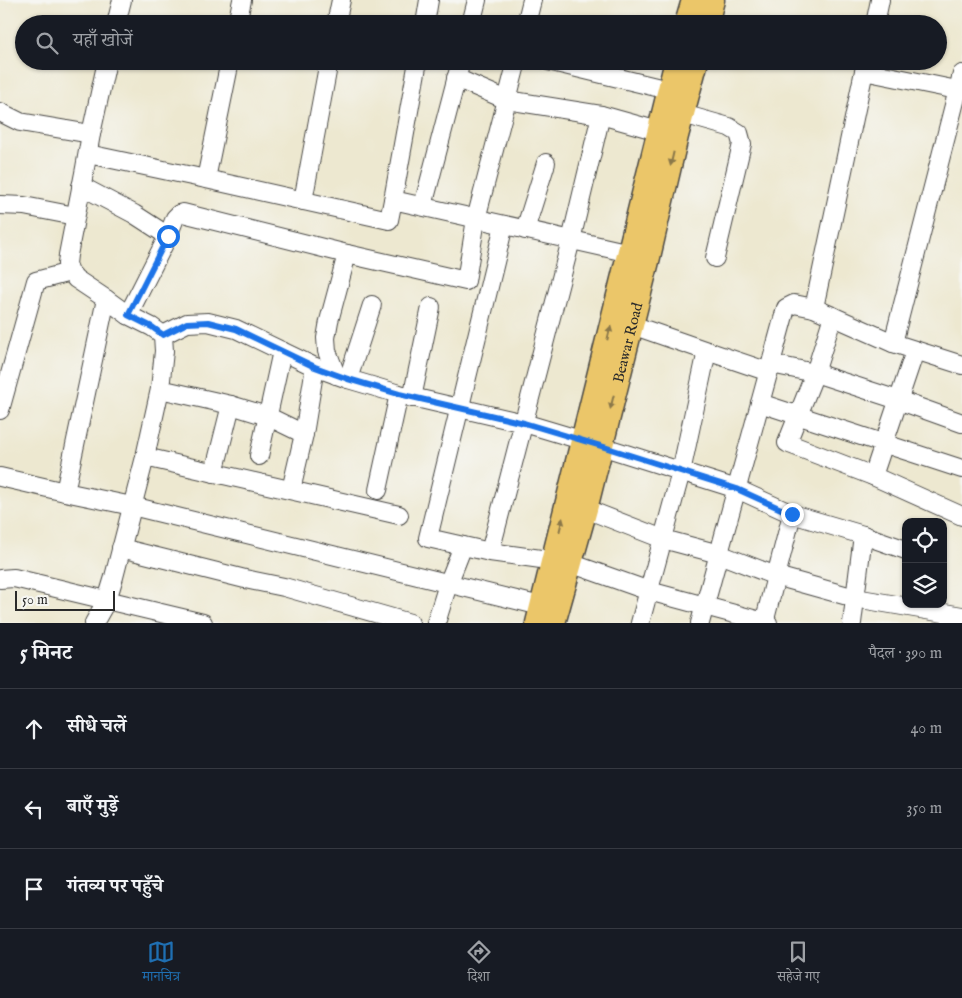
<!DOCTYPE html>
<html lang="hi">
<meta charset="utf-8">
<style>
:root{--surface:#171b24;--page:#20242c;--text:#f1f3f6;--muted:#9ea1a6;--line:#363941;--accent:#1f6fb2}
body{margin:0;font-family:"IM FELL English","Noto Serif Devanagari",serif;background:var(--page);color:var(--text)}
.controls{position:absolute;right:15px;bottom:15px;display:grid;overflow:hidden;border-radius:10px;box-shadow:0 1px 4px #0004}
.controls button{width:45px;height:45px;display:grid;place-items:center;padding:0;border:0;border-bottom:1px solid var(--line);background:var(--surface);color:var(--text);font:25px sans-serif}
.scale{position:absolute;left:15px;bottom:12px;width:100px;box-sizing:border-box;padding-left:5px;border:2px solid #2b2b2b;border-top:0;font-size:14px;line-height:18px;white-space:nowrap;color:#2b2b2b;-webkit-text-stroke:4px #f6f6f2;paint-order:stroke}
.stop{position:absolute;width:15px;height:15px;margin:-11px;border:4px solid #1a73e8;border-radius:50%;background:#fff}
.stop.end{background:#1a73e8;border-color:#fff;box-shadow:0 1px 5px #0008}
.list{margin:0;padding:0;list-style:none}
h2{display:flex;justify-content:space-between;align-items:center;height:65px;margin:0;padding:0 20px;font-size:21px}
h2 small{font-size:16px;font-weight:400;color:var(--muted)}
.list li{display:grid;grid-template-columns:32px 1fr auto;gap:15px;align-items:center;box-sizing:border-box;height:80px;padding:0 20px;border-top:1px solid var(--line)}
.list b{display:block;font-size:19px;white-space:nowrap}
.list em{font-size:16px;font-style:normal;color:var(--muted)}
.icon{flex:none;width:28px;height:28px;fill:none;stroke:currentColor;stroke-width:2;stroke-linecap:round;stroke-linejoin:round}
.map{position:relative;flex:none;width:962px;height:623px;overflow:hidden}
.search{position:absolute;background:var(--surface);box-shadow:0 1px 4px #0004;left:15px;right:15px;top:15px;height:55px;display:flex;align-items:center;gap:12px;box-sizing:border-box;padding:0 18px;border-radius:28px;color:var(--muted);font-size:19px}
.sheet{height:305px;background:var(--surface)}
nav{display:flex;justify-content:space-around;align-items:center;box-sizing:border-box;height:70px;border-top:1px solid var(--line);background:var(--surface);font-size:14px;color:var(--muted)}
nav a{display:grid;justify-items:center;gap:2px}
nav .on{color:var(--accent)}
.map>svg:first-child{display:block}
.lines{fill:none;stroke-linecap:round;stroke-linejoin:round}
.minor-casing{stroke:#484744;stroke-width:20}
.major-casing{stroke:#484744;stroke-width:25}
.minor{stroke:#fff;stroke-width:18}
.major{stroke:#ebc669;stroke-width:22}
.oneway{fill:#8b784a}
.route{stroke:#1a73e8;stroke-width:6}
.labels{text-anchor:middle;stroke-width:4;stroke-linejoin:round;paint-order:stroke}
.street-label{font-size:15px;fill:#2b2b2b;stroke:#f6f6f2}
</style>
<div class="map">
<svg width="962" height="623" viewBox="0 0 962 623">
<rect width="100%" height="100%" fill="#f6f6f2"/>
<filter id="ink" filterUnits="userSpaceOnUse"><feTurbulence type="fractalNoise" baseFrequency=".02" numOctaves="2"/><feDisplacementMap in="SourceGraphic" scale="10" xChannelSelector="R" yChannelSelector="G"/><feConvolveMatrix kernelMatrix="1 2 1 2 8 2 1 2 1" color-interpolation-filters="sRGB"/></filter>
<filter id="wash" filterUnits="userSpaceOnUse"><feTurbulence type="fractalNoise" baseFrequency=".0096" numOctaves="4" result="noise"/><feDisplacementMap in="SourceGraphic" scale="20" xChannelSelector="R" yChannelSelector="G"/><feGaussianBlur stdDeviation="1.12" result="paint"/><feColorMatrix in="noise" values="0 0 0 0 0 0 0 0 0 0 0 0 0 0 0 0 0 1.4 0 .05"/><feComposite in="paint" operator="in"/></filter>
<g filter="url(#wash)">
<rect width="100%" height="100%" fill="#ede8d0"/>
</g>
<g filter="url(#ink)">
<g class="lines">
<defs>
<g id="minor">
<path d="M116 24 122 0"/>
<path d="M237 24 242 0"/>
<path d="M336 24 341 0"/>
<path d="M425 24 429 0"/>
<path d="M471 24 477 0"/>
<path d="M526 24 532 0"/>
<path d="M875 24 880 0"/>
<path d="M548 61 681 93"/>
<path d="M456 78 507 100 601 115 669 134"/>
<path d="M0 112 20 122 91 134"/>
<path d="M683 114 729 127 739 133 742 144 715 258"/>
<path d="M88 154 206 179 389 220 393 200 639 255"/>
<path d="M206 179 230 61"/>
<path d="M81 186 134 214 168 236"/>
<path d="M393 200 418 61"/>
<path d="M303 201 329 61"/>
<path d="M0 205 24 206 75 216"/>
<path d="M423 206 461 61"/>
<path d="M504 225 428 538 490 552 570 563 649 591 768 623"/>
<path d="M525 230 546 163"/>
<path d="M814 308 864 71 957 90"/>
<path d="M128 315 168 236 175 218 179 214 183 213 347 254 466 281 476 219 517 61"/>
<path d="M833 316 815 373 787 443 873 476 962 516"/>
<path d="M632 325 707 351 769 372"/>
<path d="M163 335 187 323 208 322 236 329 315 367 348 379 399 394 524 423 601 446 737 489 792 514 863 535 906 550"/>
<path d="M893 343 962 74"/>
<path d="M771 364 815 373 898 400 962 423"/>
<path d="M336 375 327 351 326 338 329 321 347 254"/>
<path d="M348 379 372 305"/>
<path d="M160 389 231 405 267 416 304 434"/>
<path d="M412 398 431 307"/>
<path d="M760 403 962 469"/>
<path d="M0 410 36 281 70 272"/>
<path d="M259 456 282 351"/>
<path d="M145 457 399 515"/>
<path d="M214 473 231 405"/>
<path d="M873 476 915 351"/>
<path d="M0 477 65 492 132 506 553 609"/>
<path d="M291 490 304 434 315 367"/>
<path d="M378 490 399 394"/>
<path d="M65 492 106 299"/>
<path d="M586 509 663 539 719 554 776 576 855 598 962 616"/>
<path d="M121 548 245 579 284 587 410 623"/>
<path d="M490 552 571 240 601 115"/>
<path d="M0 579 14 578 203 623"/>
<path d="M94 623 107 600 114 577 145 457 160 389 164 351 163 335 152 327 128 315 106 299 76 279 70 272 67 264 68 255 85 168 91 134 107 61"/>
<path d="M436 623 448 584 463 546"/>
<path d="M640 623 681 472 707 351"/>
<path d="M700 623 786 308 794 304 814 308 893 343 962 365"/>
<path d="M764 623 792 514"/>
<path d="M852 623 863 535"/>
</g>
<g id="major">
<path d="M686 24 693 0"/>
<path d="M707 24 713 0"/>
<path d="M537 623 676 61"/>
<path id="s1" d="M554 623 586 509 649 257 677 136 697 61"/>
</g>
</defs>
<!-- minor casing -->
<use href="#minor" class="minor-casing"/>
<!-- major casing -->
<use href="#major" class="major-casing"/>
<!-- minor -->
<use href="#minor" class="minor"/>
<!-- major -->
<use href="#major" class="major"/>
</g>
<!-- one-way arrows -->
<defs><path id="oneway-solid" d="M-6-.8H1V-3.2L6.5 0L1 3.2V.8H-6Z" transform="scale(1.25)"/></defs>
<g class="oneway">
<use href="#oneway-solid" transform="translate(672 159) rotate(103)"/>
<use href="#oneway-solid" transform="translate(609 333) rotate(-76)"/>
<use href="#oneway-solid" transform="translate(612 402) rotate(104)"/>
<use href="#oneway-solid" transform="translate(561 525) rotate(-76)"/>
</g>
</g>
<g class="lines" filter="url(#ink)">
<!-- route -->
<path class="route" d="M168 236 128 315 152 327 163 335 187 323 208 322 236 329 315 367 348 379 399 394 524 423 601 446 737 489 792 514"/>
</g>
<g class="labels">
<!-- street labels -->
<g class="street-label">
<text dy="5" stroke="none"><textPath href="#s1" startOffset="290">Beawar Road</textPath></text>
</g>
</g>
</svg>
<div class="controls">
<button><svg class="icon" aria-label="locate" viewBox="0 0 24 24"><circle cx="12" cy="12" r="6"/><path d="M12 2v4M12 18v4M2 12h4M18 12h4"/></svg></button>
<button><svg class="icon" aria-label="layers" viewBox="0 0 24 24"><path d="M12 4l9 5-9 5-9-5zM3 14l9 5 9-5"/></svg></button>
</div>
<div class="scale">50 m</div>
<div class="stop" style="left:168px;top:236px"></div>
<div class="stop end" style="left:792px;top:514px"></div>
<div class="search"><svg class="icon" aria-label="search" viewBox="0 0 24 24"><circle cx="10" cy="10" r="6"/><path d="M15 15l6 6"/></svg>यहाँ खोजें</div>
</div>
<section class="sheet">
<h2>5 मिनट<small>पैदल · 390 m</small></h2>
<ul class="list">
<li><svg class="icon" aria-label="ahead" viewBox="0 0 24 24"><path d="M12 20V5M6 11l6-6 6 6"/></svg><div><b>सीधे चलें</b></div><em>40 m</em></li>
<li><svg class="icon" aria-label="left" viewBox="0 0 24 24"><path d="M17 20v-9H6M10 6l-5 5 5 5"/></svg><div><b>बाएँ मुड़ें</b></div><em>350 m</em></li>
<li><svg class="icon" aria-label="arrive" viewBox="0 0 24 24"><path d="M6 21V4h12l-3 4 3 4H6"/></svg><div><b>गंतव्य पर पहुँचे</b></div></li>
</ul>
</section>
<nav>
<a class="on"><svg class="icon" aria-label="map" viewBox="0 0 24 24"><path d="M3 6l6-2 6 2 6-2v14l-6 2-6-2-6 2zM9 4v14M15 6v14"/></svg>मानचित्र</a>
<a><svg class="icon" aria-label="directions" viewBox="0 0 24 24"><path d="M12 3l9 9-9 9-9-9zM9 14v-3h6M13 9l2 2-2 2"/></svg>दिशा</a>
<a><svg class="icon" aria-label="saved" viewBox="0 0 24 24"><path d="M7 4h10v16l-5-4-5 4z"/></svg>सहेजे गए</a>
</nav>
